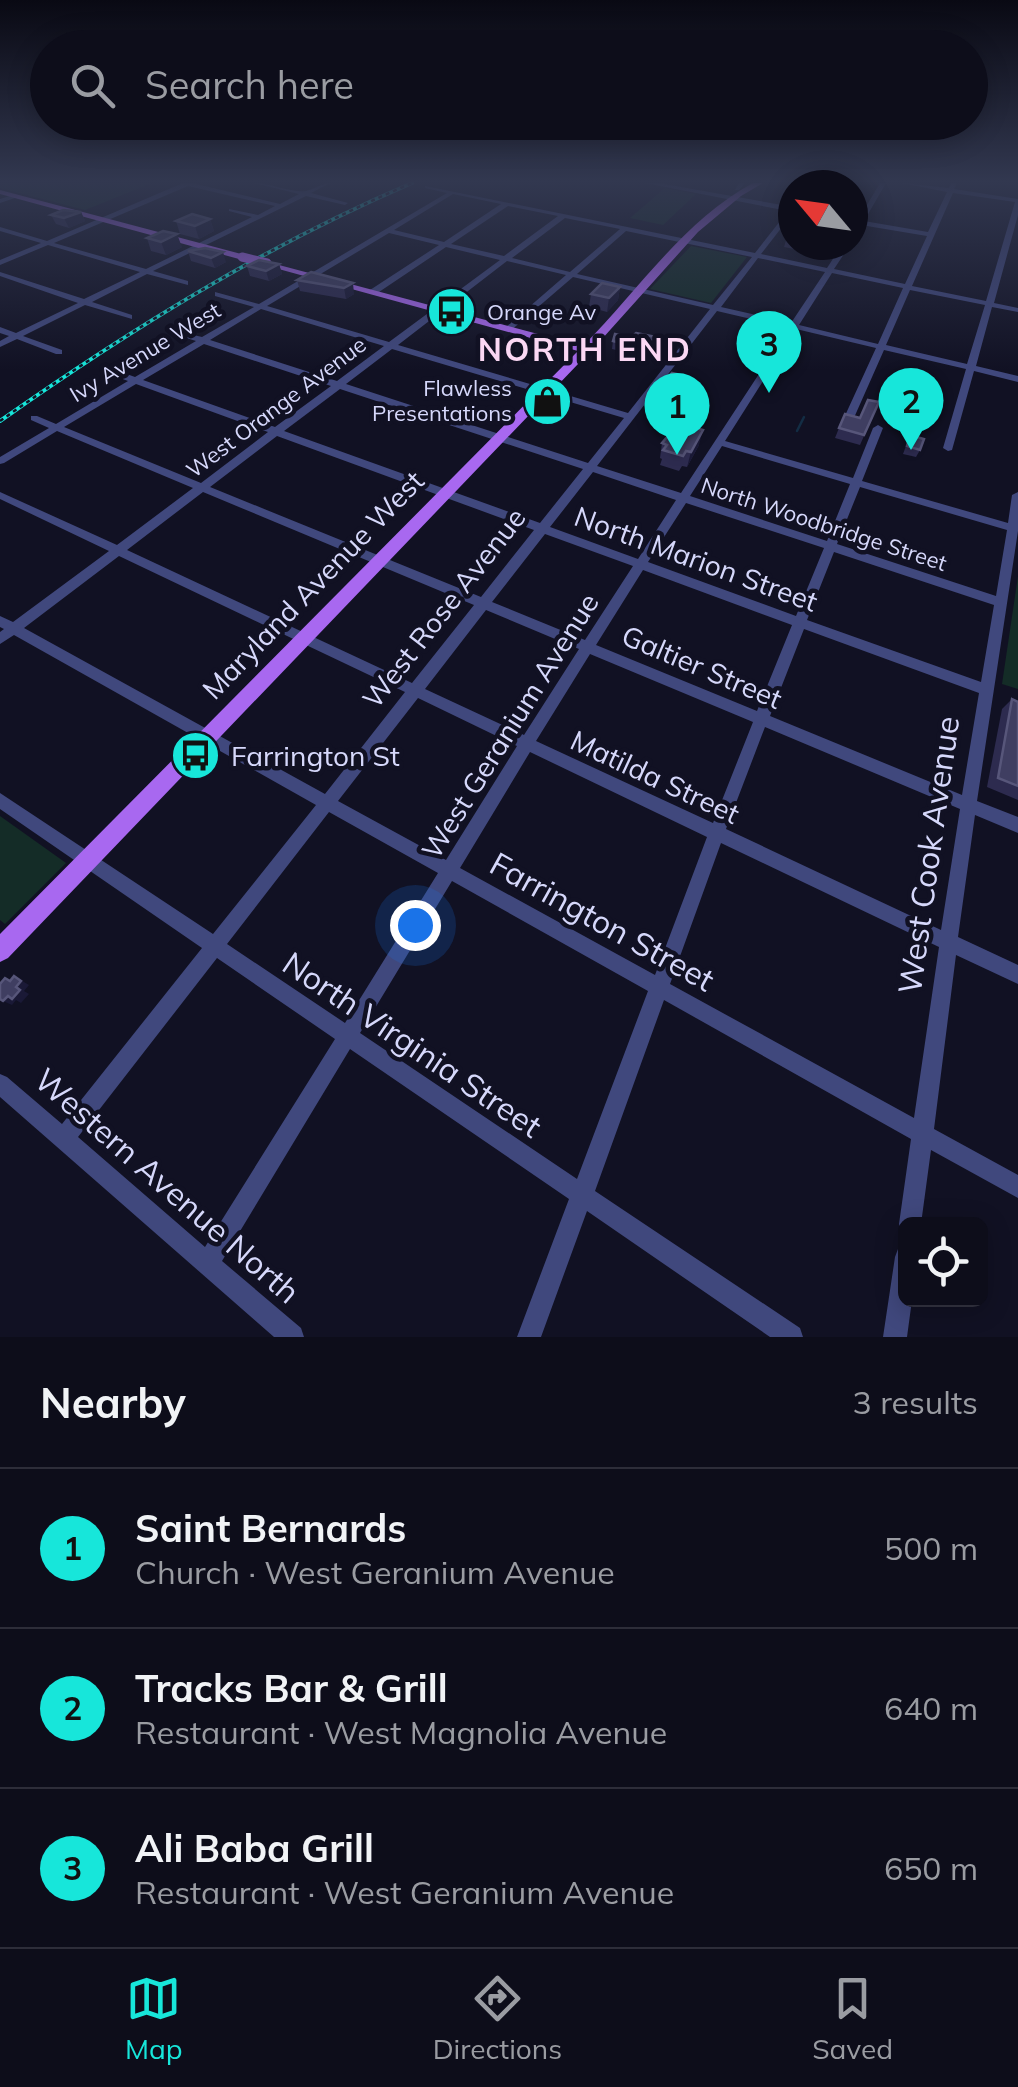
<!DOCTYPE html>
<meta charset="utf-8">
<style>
:root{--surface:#0d0d1a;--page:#161623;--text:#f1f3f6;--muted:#9a9ca2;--line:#2d2d39;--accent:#17e6da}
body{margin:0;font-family:Mulish,sans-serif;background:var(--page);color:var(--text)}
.controls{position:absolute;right:30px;bottom:30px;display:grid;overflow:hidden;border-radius:15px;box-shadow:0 5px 25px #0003}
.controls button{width:90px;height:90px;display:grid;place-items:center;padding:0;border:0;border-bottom:2px solid var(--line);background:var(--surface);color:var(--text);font:50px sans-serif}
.compass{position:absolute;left:778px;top:170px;width:90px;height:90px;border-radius:50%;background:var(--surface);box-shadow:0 5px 25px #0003;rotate:299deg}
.you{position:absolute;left:415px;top:925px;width:35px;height:35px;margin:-25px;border:8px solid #fff;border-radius:50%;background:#1a73e8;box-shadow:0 0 0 15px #1a73e833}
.badge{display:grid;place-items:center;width:65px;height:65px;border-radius:50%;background:var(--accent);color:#111;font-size:32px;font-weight:700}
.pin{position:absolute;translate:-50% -82px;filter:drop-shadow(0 2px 5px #0008)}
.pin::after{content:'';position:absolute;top:52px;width:35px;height:30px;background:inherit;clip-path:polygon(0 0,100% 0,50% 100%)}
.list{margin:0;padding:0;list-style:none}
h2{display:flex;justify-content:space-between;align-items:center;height:130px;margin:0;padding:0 40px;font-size:42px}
h2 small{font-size:32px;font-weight:400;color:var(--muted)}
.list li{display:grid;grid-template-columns:65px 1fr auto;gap:30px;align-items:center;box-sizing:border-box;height:160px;padding:0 40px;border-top:2px solid var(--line)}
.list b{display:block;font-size:38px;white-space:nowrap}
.list p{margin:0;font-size:32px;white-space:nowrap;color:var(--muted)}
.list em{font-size:32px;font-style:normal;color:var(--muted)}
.icon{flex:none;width:55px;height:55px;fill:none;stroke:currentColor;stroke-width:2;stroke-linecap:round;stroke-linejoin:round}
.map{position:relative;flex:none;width:1018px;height:1337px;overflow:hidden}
.search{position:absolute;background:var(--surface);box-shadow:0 5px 25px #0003;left:30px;right:30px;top:30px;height:110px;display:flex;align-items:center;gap:25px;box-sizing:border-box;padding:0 35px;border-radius:55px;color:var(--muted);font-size:38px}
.sheet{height:610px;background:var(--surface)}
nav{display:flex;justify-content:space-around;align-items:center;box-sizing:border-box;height:140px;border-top:2px solid var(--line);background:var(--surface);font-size:28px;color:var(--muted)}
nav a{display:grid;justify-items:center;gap:5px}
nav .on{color:var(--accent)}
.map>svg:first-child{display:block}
.green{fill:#142c27}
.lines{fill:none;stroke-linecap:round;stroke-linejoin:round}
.stream{stroke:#132d44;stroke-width:2.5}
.minor{fill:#40487d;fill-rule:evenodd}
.major{fill:#a868f0;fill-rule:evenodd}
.rail-casing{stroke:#17e6da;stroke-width:4}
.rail{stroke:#111123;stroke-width:2.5;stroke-dasharray:4;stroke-linecap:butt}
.major-bridge{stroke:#a868f0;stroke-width:9}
.wall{fill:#2d2b4f}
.shaded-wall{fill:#1a1936}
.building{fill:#3f3e61;stroke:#57567a;stroke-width:2.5}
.labels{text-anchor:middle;stroke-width:9;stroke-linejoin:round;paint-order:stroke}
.far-poi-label{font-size:22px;fill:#d6d8fb;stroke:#111123;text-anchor:start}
.far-street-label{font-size:22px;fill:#d6d8fb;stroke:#111123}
.street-label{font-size:28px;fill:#d6d8fb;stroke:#111123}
.poi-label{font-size:28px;fill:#d6d8fb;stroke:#111123;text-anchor:start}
.far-district-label{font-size:32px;font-weight:bold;letter-spacing:2.5px;fill:#fbd8f4;stroke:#111123}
.near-street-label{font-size:32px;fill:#d6d8fb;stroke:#111123}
</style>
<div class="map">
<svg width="1018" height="1337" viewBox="0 0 1018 1337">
<rect width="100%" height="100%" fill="#111123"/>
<!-- green -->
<g class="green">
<path d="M0 183H152L85 210 0 188Z"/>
<path d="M665 188 696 194 663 225 630 218Z"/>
<path d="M691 246 747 257 711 303 650 289Z"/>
<path d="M1018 576V689L1002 684Z"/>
<path d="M0 816 66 863 5 924 0 920Z"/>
</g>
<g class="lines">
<!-- stream -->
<path class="stream" d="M797 431 804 417"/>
<!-- minor -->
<g class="minor">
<path d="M183 183H192L280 204 299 194 254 183C269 183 293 193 306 191 315 189 320 184 330 183L311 193 348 203 345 205 306 196 153 271 188 281V285L147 274 92 302 132 315V319L85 305 23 336 62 350V354H56L17 339 0 347V341L9 336 0 333V327L16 333 78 303 0 276V272L84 299 140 272 48 245 0 265V260L41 243 0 231V227L47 241ZM188 186 275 206 258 215 229 209V211L252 217 146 269 54 243Z"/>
<path d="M645 183H659L793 207V213L761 254 827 268 842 245H850L834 269 905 284 927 236 861 225 853 235 855 223H853V219L858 220 880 183H886L864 221 928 232 947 192 902 183 949 188 951 183H957L954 189 1018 199V215L994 303 1018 308V312L992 307 976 366 1018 376V382L974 371 952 450 948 451 943 448 966 369 884 350 853 420 848 423 843 420 876 348 796 329 725 441 853 478 873 428 878 425 883 428 862 481 1008 523 1012 495 1018 492V531L977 801 1018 817V833L975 815 958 937 1018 965V984L956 955 934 1129 1018 1175V1198L931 1150 921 1224H906V1233L902 1232 899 1224 911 1139 664 1000 595 1191 800 1328 803 1337H770L587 1211 541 1337H517L569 1199 350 1049 222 1261 301 1328 304 1337H274L0 1097V1074L7 1077 62 1124 202 948 0 809V793L213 934 316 805 14 635 0 644V632L4 629 0 627V616L13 622 109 551 0 499V492L117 545 193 488 57 431 4 463 0 464V457L49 428 31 420V416H37L56 424 128 381 104 372V368H110L135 377 196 341 177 335V331L202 337 254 307 215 296V292L259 304 447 193 425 188V186L755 253 788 211ZM953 193 1015 202 986 301 912 286ZM453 194 501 204 444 242 394 230ZM508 206 558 216 504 256 451 244ZM565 218 620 229 570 272 512 258ZM626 231 752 257 713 305 577 274ZM389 233 439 245 370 290V294H376L446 247 500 260 389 342 267 306ZM758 258 825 272 791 323 721 307ZM507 261 566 275 506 327 505 329 509 332 573 277 710 309 628 413 398 345ZM832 273 903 288 878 344 799 325ZM910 290 985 305 967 364 886 345ZM261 309 384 346 337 381 210 340ZM717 311 789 328 681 493 597 466ZM204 344 331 386 275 427 143 380ZM392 349 624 418 588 463 346 384ZM136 384 268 432 201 483 64 427ZM340 389 583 469 540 523 284 431ZM277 436 534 530 481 597 210 487ZM722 446 850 484 827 541 690 496ZM593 472 676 500 638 559 550 527ZM860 487 1007 530 996 596 837 544ZM203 492 474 605 412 683 127 550ZM686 503 824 548 796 616 648 562ZM545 534 633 566 585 640 492 602ZM834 552 994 605 981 682 807 620ZM119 556 405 692 325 794 24 628ZM643 570 792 625 757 711 596 645ZM486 610 579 649 524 735 425 689ZM804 629 979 693 962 795 770 716ZM590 654 753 722 713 823 536 741ZM418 698 517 746 446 860 338 801ZM765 727 960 809 941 930 726 829ZM530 752 707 837 655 975 460 868ZM329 812 438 873 345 1023 227 944ZM721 843 939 947 914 1118 670 984ZM452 881 648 991 577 1179 360 1033ZM217 958 335 1039 205 1247 78 1137Z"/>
<path d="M739 183H745L739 190H735Z"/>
<path d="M811 183H817L810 185Z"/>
<path d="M16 194 18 197 0 203V199Z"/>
<path d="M906 1246V1300H912L907 1337H883L895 1257 898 1249Z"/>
</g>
<!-- major -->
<g class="major">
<path d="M753 183H763L741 196 698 232 602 339 8 958 0 962V934L578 351 264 265V261L583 346C638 291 683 221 753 183Z"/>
<path d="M0 190 245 255 247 257 239 259 0 194Z"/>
</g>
<defs>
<path id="rail" d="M0 421C131 329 265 246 412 183"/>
</defs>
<!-- rail casing -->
<use href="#rail" class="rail-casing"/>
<!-- rail -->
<use href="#rail" class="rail"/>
<!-- major-bridge -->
<path class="major-bridge" d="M242 257 267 263"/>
</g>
<!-- wall -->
<g class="wall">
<path d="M81 212 85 221 69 228 56 224 51 215Z"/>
<path d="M210 219 214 231 199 239 180 234 176 221Z"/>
<path d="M793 230V245H821L815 253 784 247 787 237Z"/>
<path d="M147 238 182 247 166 255 151 251Z"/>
<path d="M188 251 226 262 215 268 191 261Z"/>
<path d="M279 264 282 274 269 281 250 276 247 266Z"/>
<path d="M311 272 354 294 346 299 300 291 297 280Z"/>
<path d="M620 287 618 300 607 312 589 307 591 294Z"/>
<path d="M656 337 654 344 664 347 663 354 658 360 612 349 613 341Z"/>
<path d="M665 381 679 382 672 391 663 389Z"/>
<path d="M879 402 860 445 835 438 839 428 859 418Z"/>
<path d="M910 435 920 450 916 457 903 454Z"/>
<path d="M662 443 699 445 687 467 682 466 679 471 660 465 662 459 660 458Z"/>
<path d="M1012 699 1018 702V800L987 787 1002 709Z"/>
</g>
<!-- shaded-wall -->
<g class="shaded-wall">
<path d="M81 212 85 221 69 228 64 218Z"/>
<path d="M210 219 214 231 199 239 195 226Z"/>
<path d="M177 234 182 247 166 255 161 242Z"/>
<path d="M223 252 226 262 215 268 211 258Z"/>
<path d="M279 264 282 274 269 281 266 271Z"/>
<path d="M353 283 354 294 346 299 344 288Z"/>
<path d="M620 287 618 300 607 312 609 298Z"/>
<path d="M703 430 699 445 687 467 691 452Z"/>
<path d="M14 976 29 985 24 991 29 994 21 1003 16 1000 12 1005 3 1001 5 978 14 982Z"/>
</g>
<!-- building -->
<g class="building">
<path d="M63 210 81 212 64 218 51 215Z"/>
<path d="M192 214 210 219 195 226 176 221Z"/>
<path d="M163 231 177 234 161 242 147 238Z"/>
<path d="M205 248 223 252 211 258 188 251Z"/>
<path d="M259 260 279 264 266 271 247 266Z"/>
<path d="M311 272 353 283 344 288 297 280Z"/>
<path d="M602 283 620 287 609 298 591 294Z"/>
<path d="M636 333 656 337 650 343 664 347 659 352 613 341 615 334 631 338Z"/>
<path d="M672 373 681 375 674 384 665 381Z"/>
<path d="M868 400 879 402 864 435 839 428 845 414 860 418Z"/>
<path d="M679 423 703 430 691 452 686 451 683 456 663 450 667 445 662 443Z"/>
<path d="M910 435 924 439 920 450 907 446Z"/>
<path d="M1012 699 1018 702V786L998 778Z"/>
<path d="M14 976 21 981 16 987 20 990 12 999 8 996 3 1001 0 999V984L5 978 10 981Z"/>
</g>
<!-- sky -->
<linearGradient id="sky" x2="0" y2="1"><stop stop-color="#090913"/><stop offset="0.49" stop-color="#323850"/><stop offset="1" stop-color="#323850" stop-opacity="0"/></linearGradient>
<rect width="1018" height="370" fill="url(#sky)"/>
<!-- icons -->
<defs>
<symbol id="bus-disc" viewBox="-11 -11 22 22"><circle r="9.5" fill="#17e6da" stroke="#111123"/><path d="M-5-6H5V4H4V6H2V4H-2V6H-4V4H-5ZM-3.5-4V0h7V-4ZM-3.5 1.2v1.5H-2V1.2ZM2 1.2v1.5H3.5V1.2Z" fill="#111"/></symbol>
<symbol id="shop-disc" viewBox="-11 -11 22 22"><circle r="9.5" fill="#17e6da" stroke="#111123"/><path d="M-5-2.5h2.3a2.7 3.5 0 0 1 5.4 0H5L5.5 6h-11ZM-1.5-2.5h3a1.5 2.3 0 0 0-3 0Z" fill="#111"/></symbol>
</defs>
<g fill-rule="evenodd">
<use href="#bus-disc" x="424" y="284" width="55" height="55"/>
<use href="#shop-disc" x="520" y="374" width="55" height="55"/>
<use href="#bus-disc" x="168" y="728" width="55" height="55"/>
</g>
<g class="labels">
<!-- far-poi labels -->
<g class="far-poi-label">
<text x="487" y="320">Orange Av</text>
<text x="512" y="396" text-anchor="end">Flawless<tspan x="512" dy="25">Presentations</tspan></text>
</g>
<!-- far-street labels -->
<g class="far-street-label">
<text transform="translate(145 352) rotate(-31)" y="8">Ivy Avenue West</text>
<text transform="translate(276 407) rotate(-37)" y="8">West Orange Avenue</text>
<text transform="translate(824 524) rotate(18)" y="8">North Woodbridge Street</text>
</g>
<!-- street labels -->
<g class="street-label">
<text transform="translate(696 559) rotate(20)" y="10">North Marion Street</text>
<text transform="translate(313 585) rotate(-46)" y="10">Maryland Avenue West</text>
<text transform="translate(444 608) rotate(-52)" y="10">West Rose Avenue</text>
<text transform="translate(702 667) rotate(23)" y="10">Galtier Street</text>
<text transform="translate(510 726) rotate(-58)" y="10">West Geranium Avenue</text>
<text transform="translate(655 777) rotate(25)" y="10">Matilda Street</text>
</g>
<!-- poi labels -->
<g class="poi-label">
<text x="231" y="766">Farrington St</text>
</g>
<!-- far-district labels -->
<g class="far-district-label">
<text x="585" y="361">NORTH END</text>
</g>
<!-- near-street labels -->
<g class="near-street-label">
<text transform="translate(929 855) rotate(-82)" y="11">West Cook Avenue</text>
<text transform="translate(602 922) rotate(29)" y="11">Farrington Street</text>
<text transform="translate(412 1045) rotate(34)" y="11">North Virginia Street</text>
<text transform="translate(167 1186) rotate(41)" y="11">Western Avenue North</text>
</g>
</g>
</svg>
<div class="controls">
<button><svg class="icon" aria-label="locate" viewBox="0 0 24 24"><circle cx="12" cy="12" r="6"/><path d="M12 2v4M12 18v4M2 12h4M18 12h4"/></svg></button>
</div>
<svg class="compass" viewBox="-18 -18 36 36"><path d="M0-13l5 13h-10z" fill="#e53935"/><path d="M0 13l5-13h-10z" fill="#9a9ca2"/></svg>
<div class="you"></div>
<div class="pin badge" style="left:677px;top:455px">1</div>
<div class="pin badge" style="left:911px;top:450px">2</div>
<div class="pin badge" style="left:769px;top:393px">3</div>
<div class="search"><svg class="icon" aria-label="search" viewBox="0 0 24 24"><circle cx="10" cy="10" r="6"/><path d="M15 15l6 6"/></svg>Search here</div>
</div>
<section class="sheet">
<h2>Nearby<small>3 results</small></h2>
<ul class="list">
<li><span class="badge">1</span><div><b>Saint Bernards</b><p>Church · West Geranium Avenue</p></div><em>500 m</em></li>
<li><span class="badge">2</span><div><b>Tracks Bar &amp; Grill</b><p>Restaurant · West Magnolia Avenue</p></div><em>640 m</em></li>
<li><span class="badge">3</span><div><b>Ali Baba Grill</b><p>Restaurant · West Geranium Avenue</p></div><em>650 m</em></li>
</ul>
</section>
<nav>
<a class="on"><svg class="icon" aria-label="map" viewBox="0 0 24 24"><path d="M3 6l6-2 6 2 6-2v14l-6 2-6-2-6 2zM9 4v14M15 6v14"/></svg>Map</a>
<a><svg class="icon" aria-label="directions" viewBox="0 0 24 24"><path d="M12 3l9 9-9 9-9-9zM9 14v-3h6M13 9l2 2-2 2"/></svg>Directions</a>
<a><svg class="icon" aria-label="saved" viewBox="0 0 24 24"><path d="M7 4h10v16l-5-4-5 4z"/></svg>Saved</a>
</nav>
